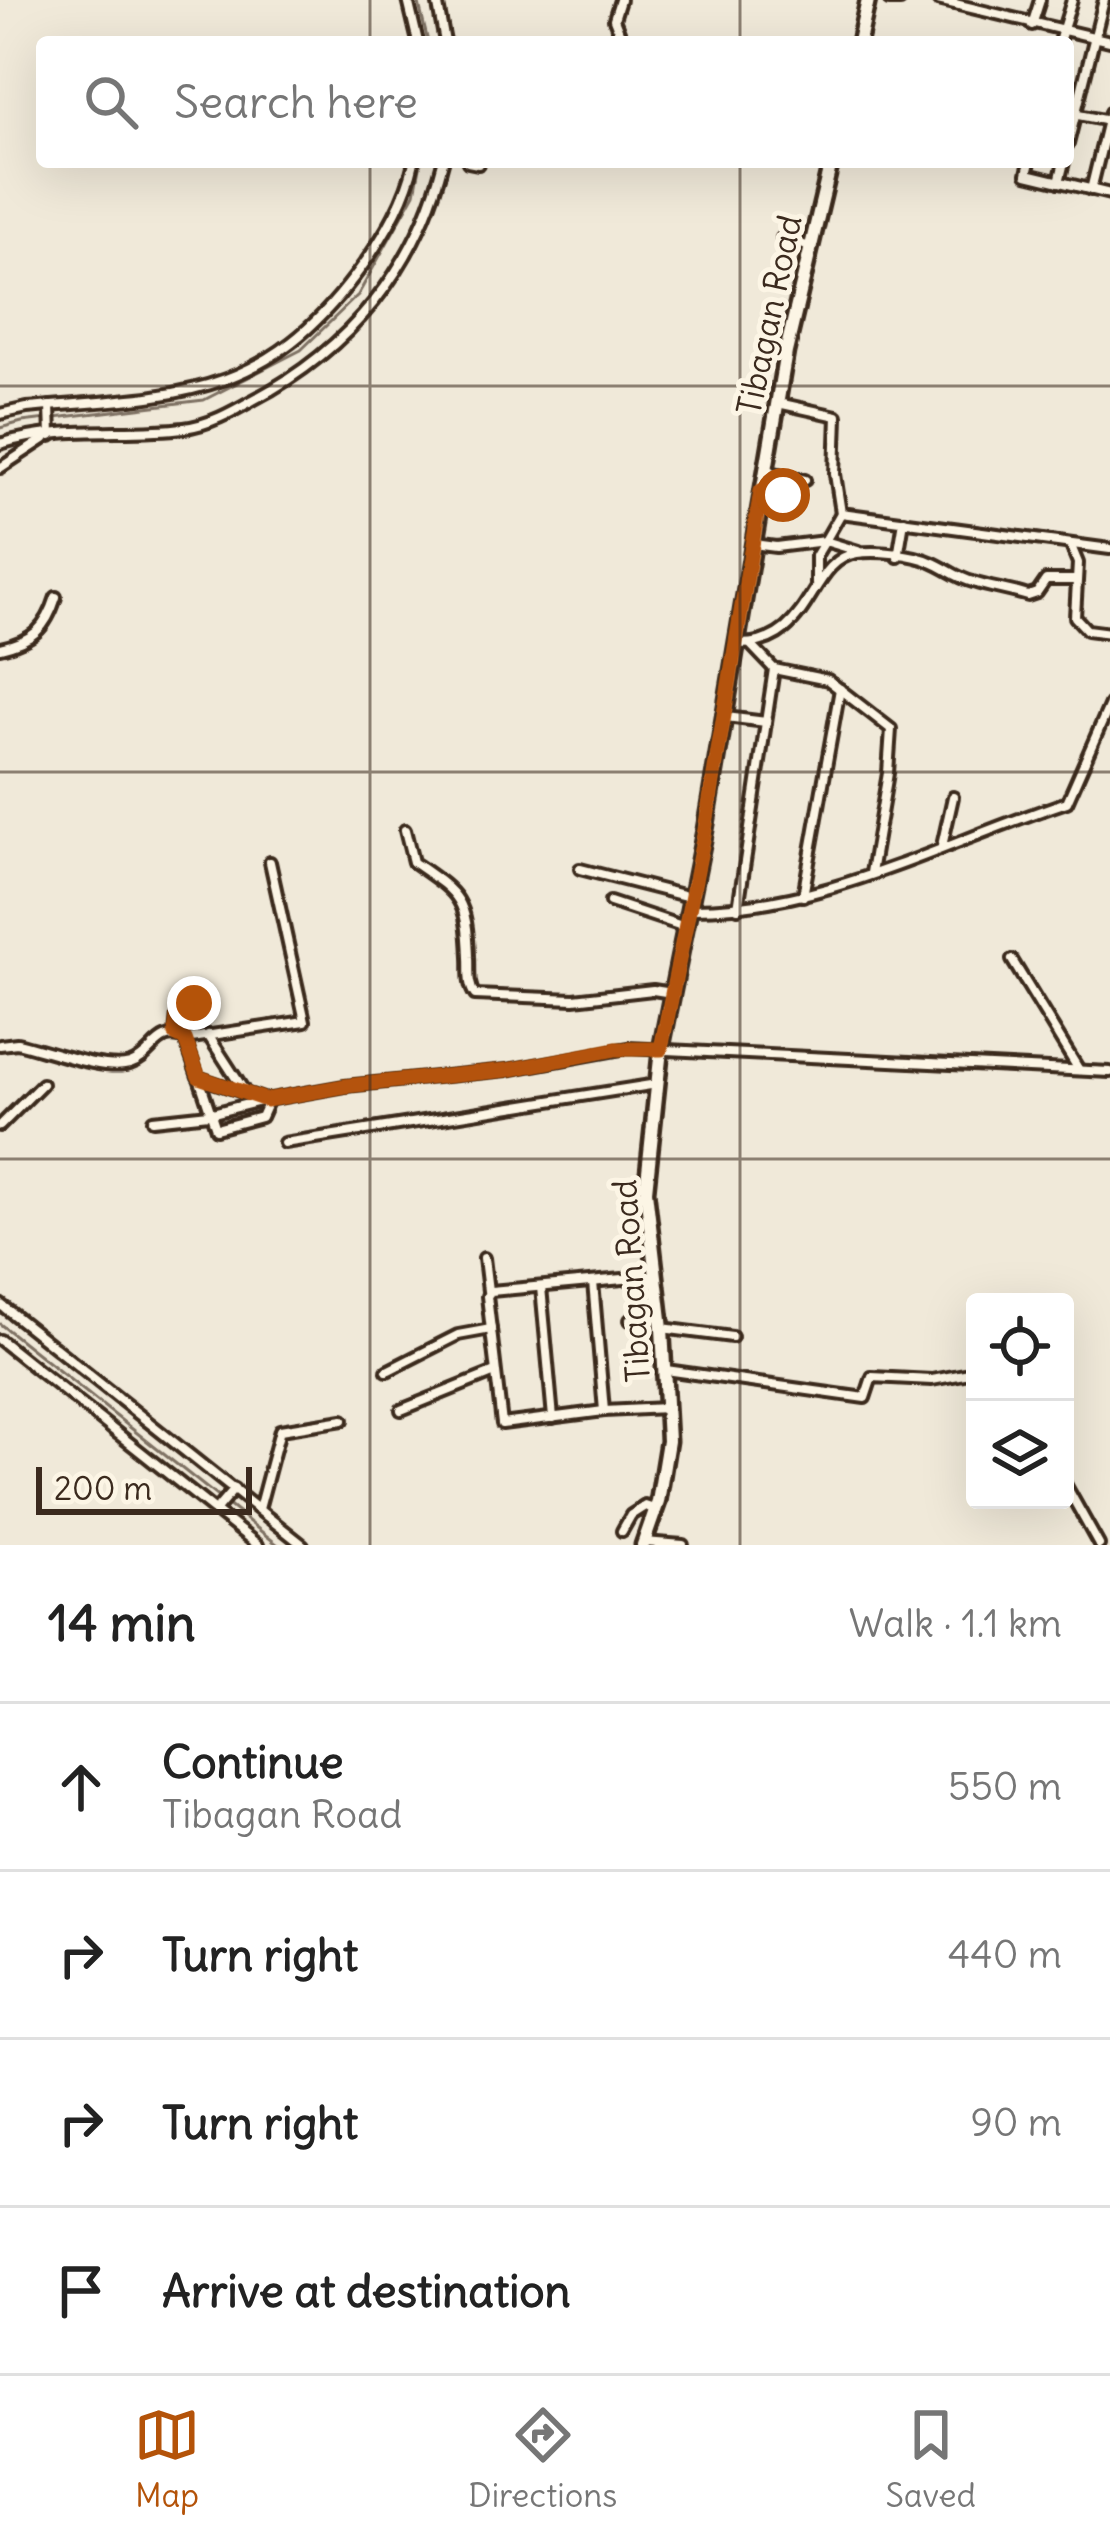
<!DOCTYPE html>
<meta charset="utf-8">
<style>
:root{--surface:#fff;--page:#f2f2f2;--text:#222;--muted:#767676;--line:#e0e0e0;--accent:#b45309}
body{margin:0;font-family:Delius,sans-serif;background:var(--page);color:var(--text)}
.controls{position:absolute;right:36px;bottom:36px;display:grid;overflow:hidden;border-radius:12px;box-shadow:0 12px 48px #0002}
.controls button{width:108px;height:108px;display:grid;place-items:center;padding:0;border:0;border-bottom:3px solid var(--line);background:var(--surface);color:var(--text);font:60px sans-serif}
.scale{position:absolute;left:36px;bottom:30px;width:216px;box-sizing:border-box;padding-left:12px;border:6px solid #3b2a1e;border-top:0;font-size:33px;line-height:42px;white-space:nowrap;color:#3b2a1e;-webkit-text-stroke:9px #fcf5e5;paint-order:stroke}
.stop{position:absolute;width:36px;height:36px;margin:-27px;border:9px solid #b45309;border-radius:50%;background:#fff}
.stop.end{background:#b45309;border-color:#fff;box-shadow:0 3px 12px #0008}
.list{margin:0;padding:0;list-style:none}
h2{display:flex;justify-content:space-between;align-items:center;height:156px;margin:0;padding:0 48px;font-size:51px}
h2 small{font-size:39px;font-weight:400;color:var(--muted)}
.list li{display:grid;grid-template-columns:78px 1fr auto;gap:36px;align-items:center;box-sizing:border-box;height:168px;padding:0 48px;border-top:3px solid var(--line)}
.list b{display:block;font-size:45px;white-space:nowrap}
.list p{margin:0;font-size:39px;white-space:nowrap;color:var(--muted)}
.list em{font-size:39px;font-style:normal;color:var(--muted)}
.icon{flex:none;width:66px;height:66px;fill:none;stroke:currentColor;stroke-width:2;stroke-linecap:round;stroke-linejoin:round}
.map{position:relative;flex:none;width:1110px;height:1545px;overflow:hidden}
.search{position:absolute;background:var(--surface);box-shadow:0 12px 48px #0002;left:36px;right:36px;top:36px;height:132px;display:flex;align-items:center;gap:30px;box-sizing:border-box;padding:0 42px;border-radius:12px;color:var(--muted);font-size:45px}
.sheet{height:828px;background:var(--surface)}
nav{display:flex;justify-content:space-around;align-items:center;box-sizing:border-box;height:168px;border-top:3px solid var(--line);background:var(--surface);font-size:33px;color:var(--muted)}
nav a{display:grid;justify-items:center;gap:6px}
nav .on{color:var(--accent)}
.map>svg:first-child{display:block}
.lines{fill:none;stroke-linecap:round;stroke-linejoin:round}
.stream{stroke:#7e7163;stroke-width:3}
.minor-casing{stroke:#3b2a1e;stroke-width:16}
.secondary-casing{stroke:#3b2a1e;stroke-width:21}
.minor{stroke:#fcf5e5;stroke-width:8}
.secondary{stroke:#fcf5e5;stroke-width:12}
.route{stroke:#b45309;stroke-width:15}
.grid{fill:none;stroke:#3b2a1e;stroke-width:3;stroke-opacity:0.55}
.labels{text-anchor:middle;stroke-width:10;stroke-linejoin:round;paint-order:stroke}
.street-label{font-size:33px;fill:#3b2a1e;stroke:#fcf5e5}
</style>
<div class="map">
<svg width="1110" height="1545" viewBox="0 0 1110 1545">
<rect width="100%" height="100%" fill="#f0e9d9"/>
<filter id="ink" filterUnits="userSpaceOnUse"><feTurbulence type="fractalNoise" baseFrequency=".00833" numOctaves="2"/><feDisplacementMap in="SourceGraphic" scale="24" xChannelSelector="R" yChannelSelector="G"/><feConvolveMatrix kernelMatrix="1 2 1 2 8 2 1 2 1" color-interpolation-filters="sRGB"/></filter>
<g filter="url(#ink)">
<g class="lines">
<!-- stream -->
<g class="stream">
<path d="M418 0 428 42"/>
<path d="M0 428 22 422 204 400 301 350 358 295 415 193 421 162"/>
<path d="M0 1324 219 1498"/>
<path d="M227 1504 278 1545"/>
</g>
<defs>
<g id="minor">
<path d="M408 0 418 42"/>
<path d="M437 0 445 42"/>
<path d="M620 0 614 19 623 42"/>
<path d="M889 0H900"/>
<path d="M938 0 1110 41"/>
<path d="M1032 25 1040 0"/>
<path d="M1059 42 1072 0"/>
<path d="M1068 113 1109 121"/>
<path d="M1068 144 1104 0"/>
<path d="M468 162 478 164"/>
<path d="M1030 162 1027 174 1110 194"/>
<path d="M1059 182 1064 162"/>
<path d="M1091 190 1110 112"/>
<path d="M782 238 810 247"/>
<path d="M778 403 837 416 835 474 841 513 1110 549"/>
<path d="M50 406 51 436"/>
<path d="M0 414 27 408C171 395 260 402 355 276 381 242 405 204 414 162"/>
<path d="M0 444C58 425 125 435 184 428 209 425 232 412 253 400 350 349 416 268 443 162"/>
<path d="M0 468 44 439"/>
<path d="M766 471 805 480"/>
<path d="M762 492 797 498"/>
<path d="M753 544 776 547 825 541 841 513"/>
<path d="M1071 546 1078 563 1075 617 1087 630 1110 633"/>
<path d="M898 557 904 521"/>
<path d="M816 584V556L825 541 858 551"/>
<path d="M737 644C814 646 807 560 857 553 876 550 914 554 931 562 946 568 957 578 973 582 991 588 1010 590 1028 596L1037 593 1046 580H1074"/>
<path d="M751 645 774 669 828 680 891 729 888 773 871 873"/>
<path d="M0 648C32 641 46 629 56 597"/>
<path d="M726 717 766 722"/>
<path d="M405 830 413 862C459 894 467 897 469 957 470 971 467 984 475 995L574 999 653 990 672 993"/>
<path d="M942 846 953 797"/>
<path d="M580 869 690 897"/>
<path d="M803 896 840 689"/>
<path d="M610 902 685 927"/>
<path d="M738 908 774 669"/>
<path d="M690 909C824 910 942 843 1067 802L1110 704"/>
<path d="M1012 960 1079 1070"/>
<path d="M175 1034 178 1006 194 1003"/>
<path d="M208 1035 243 1089"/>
<path d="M185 1039 305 1021 270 862"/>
<path d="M0 1045 17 1043C44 1049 105 1072 130 1064 154 1056 157 1027 185 1039L198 1077 266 1100 345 1086 507 1070 628 1048 1110 1072"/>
<path d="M199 1078 216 1129 261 1117 269 1099"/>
<path d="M153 1120 209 1114 264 1100"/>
<path d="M0 1126 42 1084"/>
<path d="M284 1143 657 1084"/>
<path d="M484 1258 488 1291"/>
<path d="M656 1276 491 1291 487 1296 502 1424 604 1411 666 1408"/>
<path d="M593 1282 604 1411"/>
<path d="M541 1287 553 1418"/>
<path d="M0 1304 303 1545"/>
<path d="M630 1320 659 1316"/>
<path d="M662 1328 732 1337"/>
<path d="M0 1340 258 1545"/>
<path d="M666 1370 865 1398 872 1377 932 1380 975 1372"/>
<path d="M387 1371 458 1335 491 1329"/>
<path d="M401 1410 495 1372"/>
<path d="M1065 1484 1099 1545"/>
<path d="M259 1509 280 1430 343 1420"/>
<path d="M216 1510 234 1489"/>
<path d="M622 1531 631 1515 645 1506 654 1509"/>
<path d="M644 1542 683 1545"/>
</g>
<g id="secondary">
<path d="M859 42 868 0"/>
<path d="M643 1545 658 1502 668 1441 662 1328 646 1191 661 1049 705 830 786 352 831 162"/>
</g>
</defs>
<!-- minor casing -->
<use href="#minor" class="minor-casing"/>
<!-- secondary casing -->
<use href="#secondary" class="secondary-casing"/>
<!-- minor -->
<use href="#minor" class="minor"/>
<!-- secondary -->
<use href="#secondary" class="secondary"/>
</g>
</g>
<g class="lines" filter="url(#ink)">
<!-- route -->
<path class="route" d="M194 1003 178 1006 175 1034 185 1039 199 1077 266 1100 345 1086 507 1070 616 1049H661L705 830 761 491 783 495"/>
</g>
<!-- grid -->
<path class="grid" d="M370 0V42M740 0V42M370 162V1545M740 162V1545M0 386H1110M0 772H1110M0 1159H1110"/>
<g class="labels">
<!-- street labels -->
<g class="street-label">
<text transform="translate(769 315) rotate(-78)" y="12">Tibagan Road</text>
<text transform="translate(631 1281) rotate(-94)" y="12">Tibagan Road</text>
</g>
</g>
</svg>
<div class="controls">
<button><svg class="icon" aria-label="locate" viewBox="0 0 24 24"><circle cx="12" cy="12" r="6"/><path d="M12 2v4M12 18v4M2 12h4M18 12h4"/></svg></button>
<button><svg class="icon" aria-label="layers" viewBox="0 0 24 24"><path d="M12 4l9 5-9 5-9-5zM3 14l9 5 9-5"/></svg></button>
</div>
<div class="scale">200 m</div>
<div class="stop" style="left:783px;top:495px"></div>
<div class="stop end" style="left:194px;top:1003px"></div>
<div class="search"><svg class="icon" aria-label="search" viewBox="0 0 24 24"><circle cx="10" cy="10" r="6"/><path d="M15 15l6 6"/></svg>Search here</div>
</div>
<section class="sheet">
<h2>14 min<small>Walk · 1.1 km</small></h2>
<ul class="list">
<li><svg class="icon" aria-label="ahead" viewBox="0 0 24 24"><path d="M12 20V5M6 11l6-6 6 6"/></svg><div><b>Continue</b><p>Tibagan Road</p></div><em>550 m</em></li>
<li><svg class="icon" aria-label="right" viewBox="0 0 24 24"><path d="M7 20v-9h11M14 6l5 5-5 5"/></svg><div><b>Turn right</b></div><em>440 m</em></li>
<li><svg class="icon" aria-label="right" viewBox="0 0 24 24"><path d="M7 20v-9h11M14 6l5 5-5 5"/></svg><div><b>Turn right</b></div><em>90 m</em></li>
<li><svg class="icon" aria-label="arrive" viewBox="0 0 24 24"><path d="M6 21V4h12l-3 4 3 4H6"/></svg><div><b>Arrive at destination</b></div></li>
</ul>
</section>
<nav>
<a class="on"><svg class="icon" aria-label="map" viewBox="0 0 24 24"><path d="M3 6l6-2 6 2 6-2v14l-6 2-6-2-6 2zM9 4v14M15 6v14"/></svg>Map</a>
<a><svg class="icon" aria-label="directions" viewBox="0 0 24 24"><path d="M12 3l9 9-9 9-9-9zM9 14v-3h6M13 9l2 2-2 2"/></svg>Directions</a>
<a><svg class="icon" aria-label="saved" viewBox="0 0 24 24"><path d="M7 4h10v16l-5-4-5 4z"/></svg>Saved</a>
</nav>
